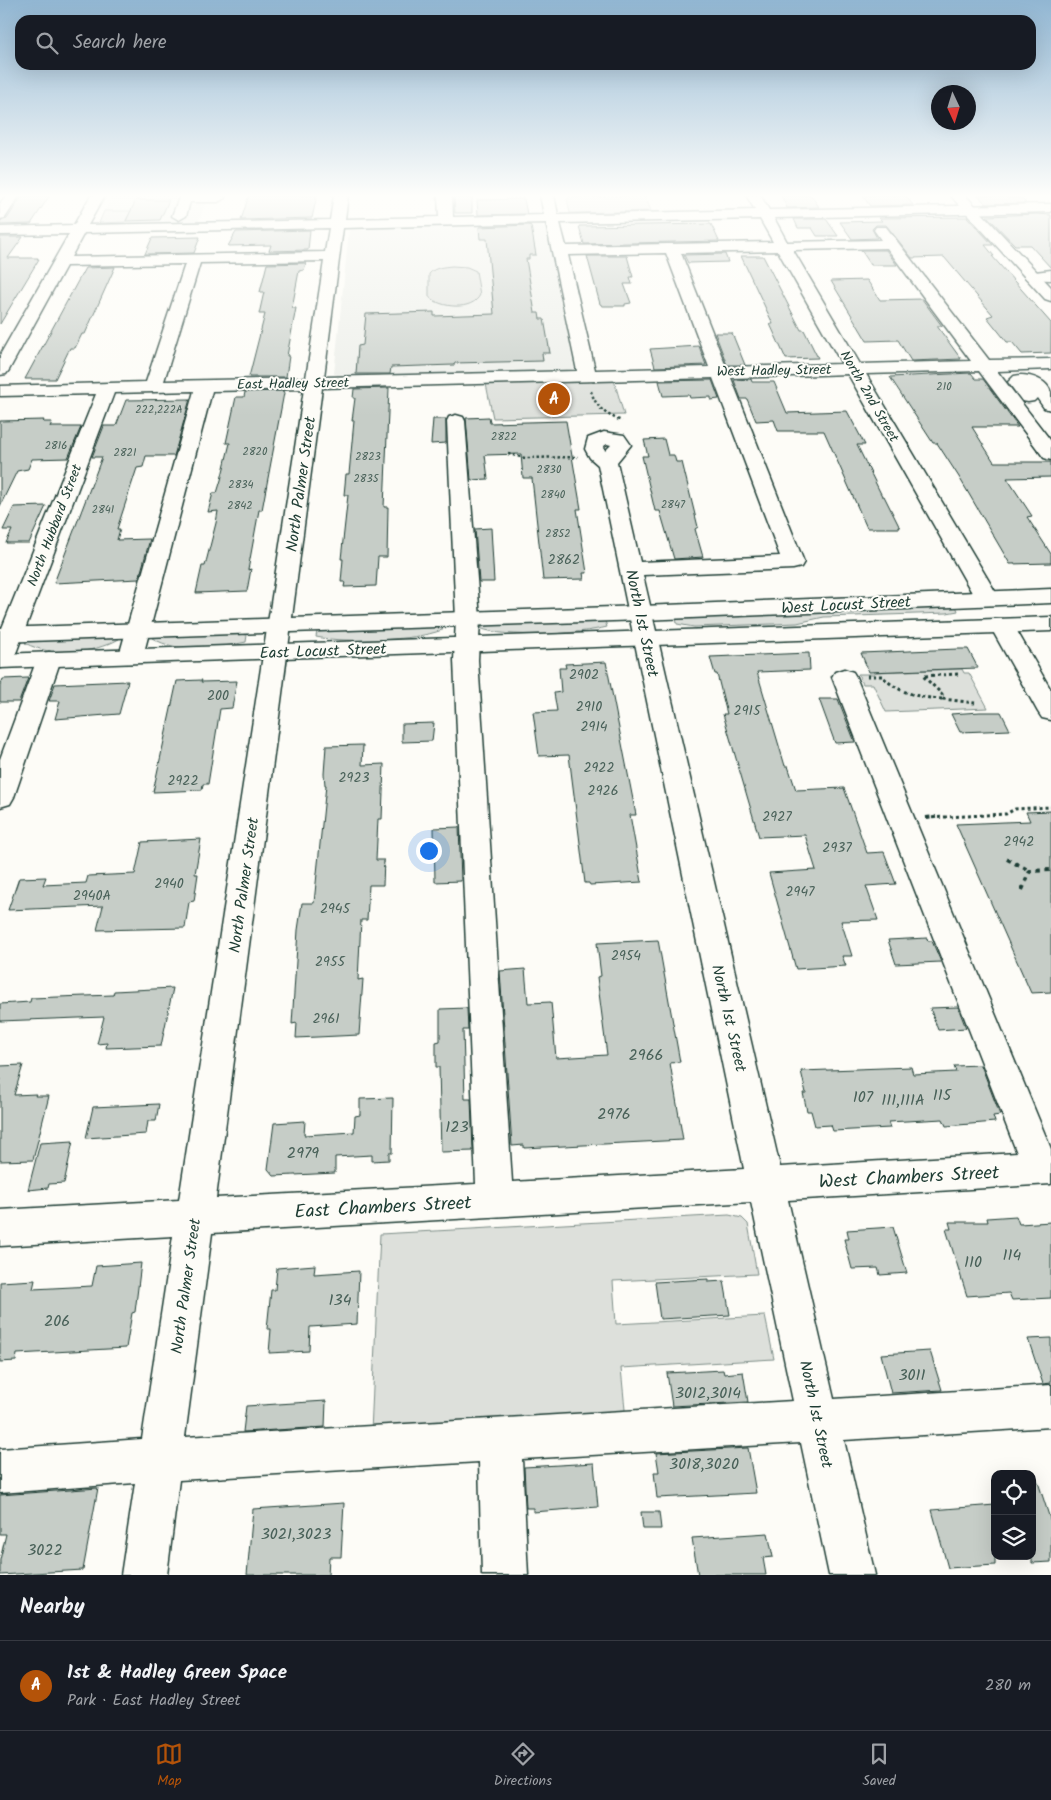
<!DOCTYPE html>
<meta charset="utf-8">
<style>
:root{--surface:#171b24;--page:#20242c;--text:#f1f3f6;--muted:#9ea1a6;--line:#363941;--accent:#b45309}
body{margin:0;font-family:Kalam,sans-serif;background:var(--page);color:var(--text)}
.controls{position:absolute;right:15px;bottom:15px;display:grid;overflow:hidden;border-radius:10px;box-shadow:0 5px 20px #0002}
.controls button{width:45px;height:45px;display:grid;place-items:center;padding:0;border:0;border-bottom:1px solid var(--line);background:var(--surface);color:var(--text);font:25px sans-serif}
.compass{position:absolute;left:931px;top:85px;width:45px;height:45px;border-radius:50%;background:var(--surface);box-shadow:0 5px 20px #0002;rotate:176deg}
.you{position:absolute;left:428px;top:850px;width:18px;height:18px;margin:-12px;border:4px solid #fff;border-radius:50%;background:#1a73e8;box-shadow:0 0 0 8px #1a73e833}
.badge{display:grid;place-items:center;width:32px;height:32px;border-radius:50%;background:var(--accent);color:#fff;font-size:16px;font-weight:700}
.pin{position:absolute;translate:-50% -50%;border:2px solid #fff;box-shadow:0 1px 5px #0006}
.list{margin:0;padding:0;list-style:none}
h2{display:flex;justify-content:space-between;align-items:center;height:65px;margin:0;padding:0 20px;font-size:21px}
h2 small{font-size:16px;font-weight:400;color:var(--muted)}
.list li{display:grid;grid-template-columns:32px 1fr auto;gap:15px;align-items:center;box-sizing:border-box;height:90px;padding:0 20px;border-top:1px solid var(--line)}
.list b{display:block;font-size:19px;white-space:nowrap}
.list p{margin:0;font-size:16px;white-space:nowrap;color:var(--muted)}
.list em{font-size:16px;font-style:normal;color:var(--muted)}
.icon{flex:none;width:28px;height:28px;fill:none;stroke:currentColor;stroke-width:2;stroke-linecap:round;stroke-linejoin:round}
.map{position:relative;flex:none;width:1051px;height:1575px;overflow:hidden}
.search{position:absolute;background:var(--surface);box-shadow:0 5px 20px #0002;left:15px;right:15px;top:15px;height:55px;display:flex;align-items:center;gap:12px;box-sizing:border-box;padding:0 18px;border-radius:15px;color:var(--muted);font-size:19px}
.sheet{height:155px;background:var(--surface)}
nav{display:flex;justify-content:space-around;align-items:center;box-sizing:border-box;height:70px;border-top:1px solid var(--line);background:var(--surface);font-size:14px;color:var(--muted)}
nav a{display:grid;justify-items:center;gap:2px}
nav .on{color:var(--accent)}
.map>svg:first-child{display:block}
.built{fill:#eceee9}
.green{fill:#dde0db;stroke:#7e8e88}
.building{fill:#c6cdc7;stroke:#1f3d34}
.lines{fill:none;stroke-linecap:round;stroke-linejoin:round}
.minor-casing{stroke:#1f3d34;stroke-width:3}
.major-casing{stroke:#1f3d34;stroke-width:3}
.path-far2{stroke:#1f3d34;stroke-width:2.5;stroke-dasharray:2.5 2.5;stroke-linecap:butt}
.path-far1{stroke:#1f3d34;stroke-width:3;stroke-dasharray:3 3;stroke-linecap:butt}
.path{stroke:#1f3d34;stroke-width:4;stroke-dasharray:4.5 4.5;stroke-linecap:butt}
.minor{fill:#fdfcf7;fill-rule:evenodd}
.major{fill:#fdfcf7;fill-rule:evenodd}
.labels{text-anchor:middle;stroke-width:4;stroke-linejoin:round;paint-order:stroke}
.far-number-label{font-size:11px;fill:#496159}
.far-street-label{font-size:14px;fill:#1f3d34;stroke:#fdfcf7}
.number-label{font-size:14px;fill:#496159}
.street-label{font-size:16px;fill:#1f3d34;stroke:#fdfcf7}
.near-number-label{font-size:16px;fill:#496159}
.near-street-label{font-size:19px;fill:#1f3d34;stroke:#fdfcf7}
</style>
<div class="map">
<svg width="1051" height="1575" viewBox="0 0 1051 1575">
<rect width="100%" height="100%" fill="#fdfcf7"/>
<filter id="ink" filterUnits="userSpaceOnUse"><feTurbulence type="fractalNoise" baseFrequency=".02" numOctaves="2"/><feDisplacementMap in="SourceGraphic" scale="10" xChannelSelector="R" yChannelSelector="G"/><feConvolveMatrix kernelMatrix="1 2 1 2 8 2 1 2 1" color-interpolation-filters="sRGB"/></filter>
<g filter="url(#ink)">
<!-- built -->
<g class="built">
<path d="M112 195H208L199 221 99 223Z"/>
<path d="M534 224 546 227 574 366 573 369 568 371 344 377 334 374 349 231 352 229Z"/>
</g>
<!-- green -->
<g class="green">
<path d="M645 196 651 211 570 213 567 198Z"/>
<path d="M104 211H131L125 222 99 223Z"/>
<path d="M452 266 467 267 476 271 480 295C472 311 441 308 429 297V274C435 267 444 267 452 266Z"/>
<path d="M614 380 624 415 493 418 486 384Z"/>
<path d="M956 606 958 611 947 613 824 617 797 623 694 627 677 624 676 617Z"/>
<path d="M605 621 607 627C581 634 504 639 480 628L493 623Z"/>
<path d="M429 625 442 628V630C414 641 345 643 316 637L317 631Z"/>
<path d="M233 633 247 635 246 642C218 648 178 654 152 638L154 635Z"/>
<path d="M117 636 119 639C92 654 53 658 25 643L28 640Z"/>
<path d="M962 669 964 673H969L988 708 886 712 873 684H863L858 674H874V672Z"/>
<path d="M729 1215 742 1218 748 1224 757 1274 613 1281 616 1324 765 1316 774 1359 621 1368 626 1420 371 1432 380 1234Z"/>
</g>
<!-- building -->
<g class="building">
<path d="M50 195 31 224 0 225V221L7 219 22 196Z"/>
<path d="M249 195H317L312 218 241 220Z"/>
<path d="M454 195H472V213H455Z"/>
<path d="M781 195H811L819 207 787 208Z"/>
<path d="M862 195H905L913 205 870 206Z"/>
<path d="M978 195H1005L1008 198H1021L1026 203 986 204Z"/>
<path d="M524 199 527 214 478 215 477 200Z"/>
<path d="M136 200H169L160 220 126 221Z"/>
<path d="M1037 214 1051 215V268L1030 245H1015L987 216Z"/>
<path d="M967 217 993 245H985L994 256H992L1051 323V353L1022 354 1012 342H1007L987 317 993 315 944 257 912 258 886 225H876L872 229 877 238 852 239 840 222 882 221 879 218Z"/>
<path d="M794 219H826L838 236H817L812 228H798Z"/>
<path d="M711 224 719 241 584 244 579 226Z"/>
<path d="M529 225 531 226 536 255H529V259H526L535 313H539L540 319H544L550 353H542L543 361 454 363V365L391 367 390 374H356L358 346 363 345 366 314 434 312V316L494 314 487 239H480L479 227Z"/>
<path d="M310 230 308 250 269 251 271 245 228 246 236 232Z"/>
<path d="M0 237H23L8 258H38L37 259H39L0 324Z"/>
<path d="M200 237 194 253 145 254 152 238Z"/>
<path d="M861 250H886L897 265H871Z"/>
<path d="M725 254 728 262 688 263 684 255Z"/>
<path d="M587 256H627L633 277H630L632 284H624L631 303 625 304V306H603L600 304Z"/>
<path d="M741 256H763L801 330H804L818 358 786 359 770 324H773Z"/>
<path d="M306 263 304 270 299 271 292 308H296L287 356H289L286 377H249L265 314H259L264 292H260L267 264Z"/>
<path d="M115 267 85 334H82L75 348H70L55 379H25L85 268Z"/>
<path d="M867 280 880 300 922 299 942 326H937L961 359 911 361 898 340 867 341 831 281Z"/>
<path d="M715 333H732L745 365H727Z"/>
<path d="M699 346 706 365 655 367 650 349Z"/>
<path d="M971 373 976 379H983L1018 427H972L994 462H1051V477L1007 478 1032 516 1027 517 1051 554V563L1010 564 959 477 937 443H933L890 377Z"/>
<path d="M751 379 752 382H774L787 413 847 411 865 445H857L882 496H884L900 528H867L824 431H778L774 420 756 421 747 399H741L734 380Z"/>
<path d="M712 380 719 399 711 400V397L690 398 689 395 663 396 659 381Z"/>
<path d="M389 388 384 507H388L387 557H378L376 586 344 587 345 582H341L343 559H341L348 495H344L346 474H349L354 421H352L355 398H353L354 389Z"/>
<path d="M283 391 284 393 262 510H259L248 570 251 569 247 591 196 593 202 566H205L216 523 218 511 208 512 213 493H217L221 480 230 443H226L236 397H244L245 392Z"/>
<path d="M190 399 174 456H146L143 467 137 468 117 529H120L117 540 150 539 139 579 54 583 102 457H92L104 426H116L126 400Z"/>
<path d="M489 417 490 423 566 421 581 509H577L587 573H583L584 579 543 580 532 478H523L521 454 485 455 488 479 471 480 466 418Z"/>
<path d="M433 419H446V443L431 444Z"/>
<path d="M44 420 43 422H52L50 427H81L68 458 32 459 28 469 17 471 0 506V421Z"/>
<path d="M664 439 668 455H674L676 462H682L698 527 695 529 703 557 674 559 660 511H655L642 456H648L644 440Z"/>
<path d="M46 506 29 543H6L12 530H3L14 507Z"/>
<path d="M491 528 494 582H479L475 529Z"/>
<path d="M958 649H968L978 668 869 672 861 653Z"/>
<path d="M809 653 810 670 757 672 785 766H788L796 790 844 788 867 853 884 852 896 884 866 886 878 920 841 921 852 956H842L846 966 796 969 769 873 816 870 805 835 759 837 723 714H727L717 674H715L710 657Z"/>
<path d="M606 662 636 815H630L642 882 590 885 589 883H585L569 755 539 756 533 712 557 711 554 693 561 692 559 668H566L565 664Z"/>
<path d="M28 678 19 702H0V686L3 679Z"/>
<path d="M202 680 201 682 237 681 232 708 220 709 208 784H203L202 790 153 792 177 681Z"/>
<path d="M128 681 119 714 55 719 60 701H49L55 684Z"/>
<path d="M819 699H838L855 742 835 743Z"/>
<path d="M980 712H1001L1010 730 960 732 951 714Z"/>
<path d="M434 723 432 741 402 742V724Z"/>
<path d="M363 745 362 765 384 764 382 819H378L376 860H384L383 885H369L367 920H361L358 980 363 979 359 1035 296 1038 297 1023 292 1024 298 930 302 903H314L326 785H325L324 774 326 746Z"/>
<path d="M1051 811V992L1031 993 956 824 1030 821 1026 812Z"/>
<path d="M459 827 461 881 435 882 434 828Z"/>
<path d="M201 839 195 874H198L194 901 189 902 185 928 97 930 103 906 8 910 19 878 46 877 43 885 86 883 88 876 135 874 142 842Z"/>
<path d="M927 938 928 941H932L941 962 896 964 888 940Z"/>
<path d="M658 940 680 1062 670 1063 683 1140 524 1148V1145L512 1146 500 971 525 969 528 1003 551 1002 556 1058 607 1055 597 977 601 976 597 943Z"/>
<path d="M173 988 161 1046 106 1048 107 1043 97 1044 104 1017 0 1021V1004L30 1002 31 998 113 995 114 991Z"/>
<path d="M958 1007 966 1028 938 1030 930 1008Z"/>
<path d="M467 1008 468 1030H463L465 1099H471L473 1151 441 1152 439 1067H436V1042L440 1041V1009Z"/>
<path d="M23 1065 14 1095 36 1094 35 1096H49L33 1160 0 1161V1066Z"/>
<path d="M981 1065 1000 1115 993 1116 995 1122 946 1126 943 1119 888 1122 890 1128 833 1131 831 1125 815 1126 811 1111H807L803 1093H806L801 1071 911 1067 913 1074 956 1072 954 1066Z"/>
<path d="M393 1098 392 1153H389V1160L372 1161V1155L335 1157V1173L274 1176 268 1169 274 1123 305 1121 304 1135 354 1132 355 1116 360 1115V1099Z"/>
<path d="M159 1104 156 1121H148L146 1134 86 1138 93 1107Z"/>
<path d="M73 1141 64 1183 49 1184 48 1188 28 1190 40 1143Z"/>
<path d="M1016 1216 1019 1224 1051 1222V1298L1012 1300 1009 1293 967 1296 946 1229H951L949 1222H988L987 1218Z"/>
<path d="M893 1227 907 1273 880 1275 878 1268 852 1269 844 1239H849L847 1230Z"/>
<path d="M141 1263 135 1312 132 1313 126 1348 17 1354 16 1361 0 1362V1282L35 1280 33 1289 92 1286 96 1266Z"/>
<path d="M315 1265 314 1274 359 1271 357 1324 310 1327 309 1351 269 1353 271 1329H267L271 1290H275L277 1268Z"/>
<path d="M708 1279V1282L724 1281 730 1315 660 1319 655 1282Z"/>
<path d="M1051 1338V1383L1043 1384 1028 1339Z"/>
<path d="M930 1351 942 1390 891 1393 881 1354Z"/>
<path d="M723 1370 724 1374 743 1372 748 1402 672 1406 667 1373Z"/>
<path d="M326 1401 325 1427 243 1432 246 1406Z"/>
<path d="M748 1448 756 1493 657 1498 654 1472H659L656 1453Z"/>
<path d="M594 1463 598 1507 533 1512V1508H526L524 1467Z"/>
<path d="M1036 1476 1051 1522V1562L1032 1563V1477Z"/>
<path d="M98 1488 83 1570 0 1575V1560L6 1534H0V1495Z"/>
<path d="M344 1503 341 1557H329L328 1575H247L253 1509Z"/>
<path d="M995 1505V1565L948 1568 932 1510Z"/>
<path d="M641 1512H659L661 1529H643Z"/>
<path d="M768 1533 773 1557 763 1558 766 1575H698L692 1538Z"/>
</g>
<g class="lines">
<defs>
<g id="minor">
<path d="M6 195H20L5 218 0 219V204Z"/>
<path d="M91 195H105L88 225 330 220 334 195H348L345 219 439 217 438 195H452L453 217 544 215 540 195H554L558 215 755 210 746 195H760L769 210 1051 204V212L774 218 787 242 881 240 874 230 876 227H886L989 360 1051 359V369L997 371 1051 441V460L1044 458 979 371 866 374 999 598 995 603 987 605 979 603 975 598 848 374 731 378 804 562 801 567 793 569 643 575 780 1167 1017 1153 832 677 835 672 844 669 853 672 856 677 1051 1149V1184L788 1200 834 1399 1051 1385V1427L844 1440 875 1575H829L801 1443 522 1459 528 1575H482L479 1462 179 1480 167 1575H121L135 1483 0 1493V1449L142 1439 173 1236 0 1246V1210L179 1200 304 389 212 391 143 656 140 661 131 663 122 661 119 656 194 391 114 393 13 661 10 666 0 668V633L96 394 0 396V386L146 382 185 264 66 266 9 370 6 374 0 375V355L69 234 0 235V227L74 225ZM760 219 773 242 566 246 560 223ZM546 223 577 371 324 377 343 228ZM329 228 325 252 71 257 84 233ZM887 248 971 361 860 364 793 250ZM778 251 842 364 726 367 681 253ZM666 253 709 367 595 370 568 255ZM324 261 306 378 164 381 200 263ZM713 378 780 556 640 562 617 462 631 445 624 435 604 432 588 438 585 449 590 458 598 465 744 1169 512 1182 478 660 480 619 465 421 463 417 456 415 449 417 447 421 456 619 454 660 476 1184 216 1198 322 388ZM607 444 611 445 605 451 604 446ZM751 1202 793 1401 185 1437 212 1233Z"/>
<path d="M180 195H223L225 198 218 202H190L186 216 179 220 172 216Z"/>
<path d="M1051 270V280L1027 279 1024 276 1027 273Z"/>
<path d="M1020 375C1031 375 1048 380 1051 393 1051 398 1051 404 1051 410L1044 408 1037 398 1034 401 1028 402 1022 401 1008 382 1014 376Z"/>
<path d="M1002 619 1010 621 1014 626 1051 690V720L1042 718 1038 712 990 626 994 621Z"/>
<path d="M49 652 58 654 61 659 14 797 10 804 0 807V759L37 659 40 654Z"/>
</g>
<g id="major">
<path d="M950 195H965L1051 287V301L1045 299Z"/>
<path d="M1051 589V603L642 620 0 642V628L642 606Z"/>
<path d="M1051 617V631L0 668V654Z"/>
</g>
</defs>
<!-- minor casing -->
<use href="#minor" class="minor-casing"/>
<!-- major casing -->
<use href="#major" class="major-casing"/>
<!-- path-far2 -->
<g class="path-far2">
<path d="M591 391C596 408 606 415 622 421"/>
<path d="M508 454 525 458 578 457"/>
</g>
<!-- path-far1 -->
<g class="path-far1">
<path d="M958 674 923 676 942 694 943 699 975 703"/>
<path d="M867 676H882C898 693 920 698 943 699"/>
<path d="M926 818 1006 814 1015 809 1051 807"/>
</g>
<!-- path -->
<g class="path">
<path d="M926 818 936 817"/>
<path d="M1007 859 1030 871"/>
<path d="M1022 890 1030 871 1051 870"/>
</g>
<!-- minor -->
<use href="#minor" class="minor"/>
<!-- major -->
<use href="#major" class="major"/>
</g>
</g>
<!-- sky -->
<linearGradient id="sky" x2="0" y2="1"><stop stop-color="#91b6d2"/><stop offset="0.47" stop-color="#fefefb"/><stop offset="1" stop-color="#fefefb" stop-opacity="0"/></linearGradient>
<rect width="1051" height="416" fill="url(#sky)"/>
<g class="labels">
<!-- far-number labels -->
<g class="far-number-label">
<text x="944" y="390">210</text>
<text x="159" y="413">222,222A</text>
<text x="504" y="440">2822</text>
<text x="56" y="449">2816</text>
<text x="255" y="455">2820</text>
<text x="125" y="456">2821</text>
<text x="368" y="460">2823</text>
<text x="549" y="473">2830</text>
<text x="366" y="482">2835</text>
<text x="241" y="488">2834</text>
<text x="553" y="498">2840</text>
<text x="673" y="508">2847</text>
<text x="240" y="509">2842</text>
<text x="103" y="513">2841</text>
<text x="558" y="537">2852</text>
</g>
<!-- far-street labels -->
<g class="far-street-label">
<text transform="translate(774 370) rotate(-1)" y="5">West Hadley Street</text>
<text transform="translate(293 383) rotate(-1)" y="5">East Hadley Street</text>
<text transform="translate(870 396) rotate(60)" y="5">North 2nd Street</text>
<text transform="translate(54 525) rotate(-69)" y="5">North Hubbard Street</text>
</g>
<!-- number labels -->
<g class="number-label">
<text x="564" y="564">2862</text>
<text x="584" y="679">2902</text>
<text x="218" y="700">200</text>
<text x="589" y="711">2910</text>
<text x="747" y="715">2915</text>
<text x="594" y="731">2914</text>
<text x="599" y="772">2922</text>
<text x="354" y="782">2923</text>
<text x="183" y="785">2922</text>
<text x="603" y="795">2926</text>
<text x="777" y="821">2927</text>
<text x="1019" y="846">2942</text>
<text x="837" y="852">2937</text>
<text x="169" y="888">2940</text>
<text x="800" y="896">2947</text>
<text x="92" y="900">2940A</text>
<text x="335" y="913">2945</text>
<text x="626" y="960">2954</text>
<text x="330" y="966">2955</text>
<text x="326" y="1023">2961</text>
</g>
<!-- street labels -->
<g class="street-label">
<text transform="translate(300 484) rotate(-82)" y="6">North Palmer Street</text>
<text transform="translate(846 604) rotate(-3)" y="6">West Locust Street</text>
<text transform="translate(643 623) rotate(78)" y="6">North 1st Street</text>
<text transform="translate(323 650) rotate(-2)" y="6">East Locust Street</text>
<text transform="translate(243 885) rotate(-82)" y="6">North Palmer Street</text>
<text transform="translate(730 1018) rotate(77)" y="6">North 1st Street</text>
<text transform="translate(185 1286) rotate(-82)" y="6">North Palmer Street</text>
<text transform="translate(817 1414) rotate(78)" y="6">North 1st Street</text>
</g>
<!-- near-number labels -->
<g class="near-number-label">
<text x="646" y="1060">2966</text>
<text x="942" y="1100">115</text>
<text x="863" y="1102">107</text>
<text x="903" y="1105">111,111A</text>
<text x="614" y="1119">2976</text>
<text x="457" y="1132">123</text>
<text x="303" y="1158">2979</text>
<text x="1012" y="1260">114</text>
<text x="973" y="1267">110</text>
<text x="340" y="1305">134</text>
<text x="57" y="1326">206</text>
<text x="912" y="1380">3011</text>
<text x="708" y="1398">3012,3014</text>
<text x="704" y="1469">3018,3020</text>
<text x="296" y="1539">3021,3023</text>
<text x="45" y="1555">3022</text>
</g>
<!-- near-street labels -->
<g class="near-street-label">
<text transform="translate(909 1176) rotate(-3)" y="7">West Chambers Street</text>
<text transform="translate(383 1206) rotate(-3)" y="7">East Chambers Street</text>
</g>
</g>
</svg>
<div class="controls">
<button><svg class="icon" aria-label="locate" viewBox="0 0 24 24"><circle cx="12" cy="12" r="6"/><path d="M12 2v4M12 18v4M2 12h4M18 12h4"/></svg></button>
<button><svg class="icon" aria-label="layers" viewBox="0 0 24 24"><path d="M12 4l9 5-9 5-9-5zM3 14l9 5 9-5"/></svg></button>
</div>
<svg class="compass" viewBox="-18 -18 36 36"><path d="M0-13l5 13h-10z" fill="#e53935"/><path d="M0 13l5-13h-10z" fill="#9ea1a6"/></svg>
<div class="you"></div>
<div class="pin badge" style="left:554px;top:399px">A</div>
<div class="search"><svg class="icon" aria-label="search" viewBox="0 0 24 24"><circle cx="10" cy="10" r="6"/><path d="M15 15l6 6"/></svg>Search here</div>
</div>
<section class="sheet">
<h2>Nearby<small></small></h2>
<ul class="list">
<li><span class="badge">A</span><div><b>1st &amp; Hadley Green Space</b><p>Park · East Hadley Street</p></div><em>280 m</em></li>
</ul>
</section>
<nav>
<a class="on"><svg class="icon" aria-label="map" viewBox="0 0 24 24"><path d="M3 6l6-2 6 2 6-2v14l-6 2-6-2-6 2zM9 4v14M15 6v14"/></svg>Map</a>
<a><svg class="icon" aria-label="directions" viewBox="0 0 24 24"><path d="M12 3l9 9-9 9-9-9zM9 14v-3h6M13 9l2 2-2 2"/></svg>Directions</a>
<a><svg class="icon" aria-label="saved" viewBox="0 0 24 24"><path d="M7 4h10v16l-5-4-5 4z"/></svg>Saved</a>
</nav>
